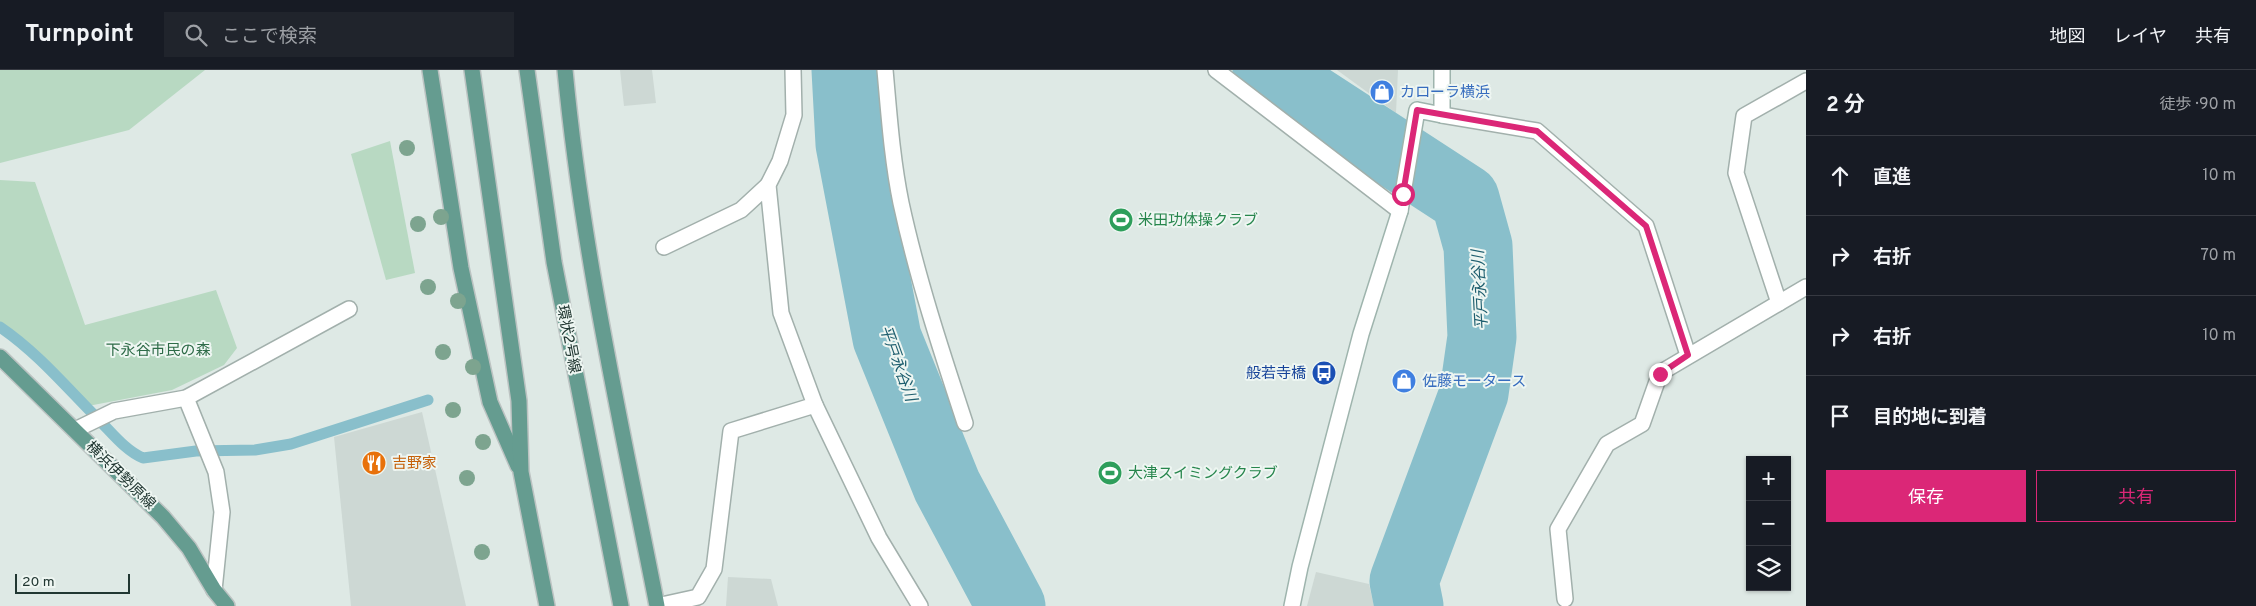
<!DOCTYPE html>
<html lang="ja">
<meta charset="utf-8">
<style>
:root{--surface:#171b24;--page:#20242c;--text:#f1f3f6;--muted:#9ea1a6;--line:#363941;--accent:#db2777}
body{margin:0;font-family:Overpass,"Noto Sans JP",sans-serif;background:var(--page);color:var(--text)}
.controls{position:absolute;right:15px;bottom:15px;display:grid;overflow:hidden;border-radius:0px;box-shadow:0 1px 4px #0004}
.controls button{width:45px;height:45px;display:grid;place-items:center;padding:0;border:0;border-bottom:1px solid var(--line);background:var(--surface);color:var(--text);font:25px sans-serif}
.scale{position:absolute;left:15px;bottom:12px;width:115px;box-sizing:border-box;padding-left:5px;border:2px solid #213732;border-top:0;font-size:14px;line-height:18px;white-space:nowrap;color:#213732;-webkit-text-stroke:4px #eef6f2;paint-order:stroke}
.stop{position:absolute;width:15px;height:15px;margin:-11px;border:4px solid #db2777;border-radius:50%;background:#fff}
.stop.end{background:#db2777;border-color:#fff;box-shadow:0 1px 5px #0008}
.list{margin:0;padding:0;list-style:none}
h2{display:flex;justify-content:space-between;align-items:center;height:65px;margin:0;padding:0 20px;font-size:21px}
h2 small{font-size:16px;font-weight:400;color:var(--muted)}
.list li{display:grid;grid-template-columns:32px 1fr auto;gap:15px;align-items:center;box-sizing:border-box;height:80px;padding:0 20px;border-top:1px solid var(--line)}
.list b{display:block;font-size:19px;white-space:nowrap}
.list em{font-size:16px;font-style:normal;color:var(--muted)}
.actions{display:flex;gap:10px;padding:15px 20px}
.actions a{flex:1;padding:11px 0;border:1px solid var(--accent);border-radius:0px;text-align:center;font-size:18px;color:var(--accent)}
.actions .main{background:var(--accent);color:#fff}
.icon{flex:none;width:28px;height:28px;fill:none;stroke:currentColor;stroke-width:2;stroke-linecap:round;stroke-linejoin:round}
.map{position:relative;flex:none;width:1806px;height:536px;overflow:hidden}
header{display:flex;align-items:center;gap:30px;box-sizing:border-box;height:70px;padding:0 25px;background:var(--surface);border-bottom:1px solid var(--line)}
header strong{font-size:24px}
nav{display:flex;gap:28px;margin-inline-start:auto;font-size:18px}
.search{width:350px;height:45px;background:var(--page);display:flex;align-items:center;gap:12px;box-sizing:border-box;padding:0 18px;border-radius:0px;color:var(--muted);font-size:19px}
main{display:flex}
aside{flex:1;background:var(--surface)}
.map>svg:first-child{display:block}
.built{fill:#cdd8d4}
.green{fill:#b8d9c2}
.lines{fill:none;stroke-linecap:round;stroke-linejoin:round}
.stream{stroke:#89bfcb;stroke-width:11}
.river{stroke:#89bfcb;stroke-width:69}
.lane-casing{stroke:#a2b0ac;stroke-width:18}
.street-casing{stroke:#a2b0ac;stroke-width:18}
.secondary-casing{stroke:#9eb4ad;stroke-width:18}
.primary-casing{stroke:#bcc3c2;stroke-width:18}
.lane{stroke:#fff;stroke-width:15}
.street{stroke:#fff;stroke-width:15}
.secondary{stroke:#fff;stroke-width:15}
.primary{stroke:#659c90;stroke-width:15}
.tree{fill:#7da48f}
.route{stroke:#db2777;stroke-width:6}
.labels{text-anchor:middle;stroke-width:4;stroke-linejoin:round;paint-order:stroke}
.shop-label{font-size:15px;fill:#366cbe;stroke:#eef6f2;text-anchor:start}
.leisure-label{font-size:15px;fill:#27864d;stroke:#eef6f2;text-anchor:start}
.street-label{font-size:15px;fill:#213732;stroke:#eef6f2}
.park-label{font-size:15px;fill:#2e6b48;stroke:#eef6f2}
.transit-label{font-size:15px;fill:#164399;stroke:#eef6f2;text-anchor:end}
.food-label{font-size:15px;fill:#c56008;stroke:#eef6f2;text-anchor:start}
.water-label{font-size:16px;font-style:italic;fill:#1f5f6f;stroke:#eef6f2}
</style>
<header>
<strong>Turnpoint</strong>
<div class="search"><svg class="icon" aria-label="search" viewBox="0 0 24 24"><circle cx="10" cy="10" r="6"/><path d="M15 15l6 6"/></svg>ここで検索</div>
<nav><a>地図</a><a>レイヤ</a><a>共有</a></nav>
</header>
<main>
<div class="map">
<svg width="1806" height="536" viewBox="0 0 1806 536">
<rect width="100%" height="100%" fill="#dee9e5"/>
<!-- built -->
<g class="built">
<path d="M620 0H652L656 33 624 36Z"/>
<path d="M1337 0H1398L1396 43Z"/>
<path d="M422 342 466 536H351L334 367Z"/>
<path d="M1316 502 1369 514 1374 536H1307Z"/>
<path d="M728 507 771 509 778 536H726Z"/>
</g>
<!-- green -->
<g class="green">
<path d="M0 0H205L129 60 0 93Z"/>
<path d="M390 71 415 203 386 210 351 84Z"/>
<path d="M0 110 35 112 85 255 216 220 237 278 224 295 172 320 88 336 19 265 0 252Z"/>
</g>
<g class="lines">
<!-- stream -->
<path class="stream" d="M0 257C37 282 67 318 99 350 112 363 126 381 143 388L196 381 255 380 291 374 428 330"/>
<!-- river -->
<g class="river">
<path d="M846 0 850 74 887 268 947 416 1011 536"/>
<path d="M1267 0 1465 129 1478 176 1482 267 1474 323 1404 511 1409 536"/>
</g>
<defs>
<g id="lane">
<path d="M664 177 741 140 768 115"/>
<path d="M186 328 216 402 222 442 214 520"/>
<path d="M815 335 879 468 920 536"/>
<path d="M75 360 114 341 186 328 349 239"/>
</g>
<g id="street">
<path d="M885 0C889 44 892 89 901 133 917 207 941 280 965 353"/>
<path d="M1216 0 1400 141"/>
<path d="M1442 45 1537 61 1646 156 1688 285"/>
<path d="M1779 233 1736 103 1744 46 1806 11"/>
<path d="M1565 529 1558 459 1607 374 1642 354 1660 303 1806 217"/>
<path d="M657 536 698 527 714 499 731 361 815 335 781 243 768 115 780 91 794 45 793 0"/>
</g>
<path id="secondary" d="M1292 536 1300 497 1361 264 1400 141 1417 40 1442 45V0"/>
<g id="primary">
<path d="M430 0 461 198 490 332 518 396"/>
<path d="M472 0 519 331 521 402 547 536"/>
<path d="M527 0 554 192 621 536"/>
<path d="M565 0C582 181 622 358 657 536"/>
<path d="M0 287 163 447 189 478 214 520 227 536"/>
</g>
</defs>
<!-- lane casing -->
<use href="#lane" class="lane-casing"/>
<!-- street casing -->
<use href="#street" class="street-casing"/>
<!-- secondary casing -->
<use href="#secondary" class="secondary-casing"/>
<!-- primary casing -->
<use href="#primary" class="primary-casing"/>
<!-- lane -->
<use href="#lane" class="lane"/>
<!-- street -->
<use href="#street" class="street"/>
<!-- secondary -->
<use href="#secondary" class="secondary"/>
<!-- primary -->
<use href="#primary" class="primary"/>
</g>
<!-- trees -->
<g class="tree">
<circle cx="407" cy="78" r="8"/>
<circle cx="441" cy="147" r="8"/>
<circle cx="418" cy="154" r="8"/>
<circle cx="428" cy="217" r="8"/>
<circle cx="458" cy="231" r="8"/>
<circle cx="443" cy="282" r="8"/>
<circle cx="473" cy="297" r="8"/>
<circle cx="453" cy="340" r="8"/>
<circle cx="483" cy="372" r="8"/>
<circle cx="467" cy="408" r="8"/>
<circle cx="482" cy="482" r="8"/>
</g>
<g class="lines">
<!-- route -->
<path class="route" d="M1403 124 1417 40 1537 61 1646 156 1688 285 1660 304"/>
</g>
<!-- icons -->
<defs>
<symbol id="shop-disc" viewBox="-11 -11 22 22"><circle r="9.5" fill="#3f7fe0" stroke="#eef6f2"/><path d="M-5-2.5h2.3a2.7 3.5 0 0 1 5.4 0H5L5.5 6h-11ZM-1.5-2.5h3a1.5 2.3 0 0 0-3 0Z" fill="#fff"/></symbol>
<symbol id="stadium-disc" viewBox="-11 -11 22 22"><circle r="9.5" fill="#2e9e5b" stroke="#eef6f2"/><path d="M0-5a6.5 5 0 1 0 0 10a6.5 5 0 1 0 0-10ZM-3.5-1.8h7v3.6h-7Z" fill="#fff"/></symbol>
<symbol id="bus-disc" viewBox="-11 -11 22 22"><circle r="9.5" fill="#1a4fb4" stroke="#eef6f2"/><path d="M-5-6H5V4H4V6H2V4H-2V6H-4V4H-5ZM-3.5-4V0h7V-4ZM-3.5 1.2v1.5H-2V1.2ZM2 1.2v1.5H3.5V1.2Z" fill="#fff"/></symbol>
<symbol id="restaurant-disc" viewBox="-11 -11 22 22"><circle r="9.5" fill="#e8710a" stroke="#eef6f2"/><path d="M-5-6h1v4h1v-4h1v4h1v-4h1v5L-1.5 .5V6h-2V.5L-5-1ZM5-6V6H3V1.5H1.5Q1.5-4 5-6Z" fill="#fff"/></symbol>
</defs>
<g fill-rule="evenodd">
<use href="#shop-disc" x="1368" y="8" width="28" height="28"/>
<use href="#stadium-disc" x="1107" y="136" width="28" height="28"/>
<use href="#bus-disc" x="1310" y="289" width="28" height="28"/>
<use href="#shop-disc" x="1390" y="297" width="28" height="28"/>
<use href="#restaurant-disc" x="360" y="379" width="28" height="28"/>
<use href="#stadium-disc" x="1096" y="389" width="28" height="28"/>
</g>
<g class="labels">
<!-- shop labels -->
<g class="shop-label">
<text x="1400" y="27">カローラ横浜</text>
<text x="1422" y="316">佐藤モータース</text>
</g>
<!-- leisure labels -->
<g class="leisure-label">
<text x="1138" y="155">米田功体操クラブ</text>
<text x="1128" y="408">大津スイミングクラブ</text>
</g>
<!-- street labels -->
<g class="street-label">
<text transform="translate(569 269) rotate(79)" y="5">環状2号線</text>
<text transform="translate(121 405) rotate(44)" y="5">横浜伊勢原線</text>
</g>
<!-- park labels -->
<g class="park-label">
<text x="158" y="285">下永谷市民の森</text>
</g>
<!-- transit labels -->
<g class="transit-label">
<text x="1306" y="308">般若寺橋</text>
</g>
<!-- food labels -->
<g class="food-label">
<text x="392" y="398">吉野家</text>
</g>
<!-- water labels -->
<g class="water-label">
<text transform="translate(1479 220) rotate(-93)" y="6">平戸永谷川</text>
<text transform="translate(899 293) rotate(70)" y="6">平戸永谷川</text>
</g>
</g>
</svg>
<div class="controls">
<button>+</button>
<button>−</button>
<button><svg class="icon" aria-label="layers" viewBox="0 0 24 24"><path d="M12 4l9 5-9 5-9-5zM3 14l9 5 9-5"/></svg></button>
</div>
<div class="scale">20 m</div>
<div class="stop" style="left:1403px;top:124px"></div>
<div class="stop end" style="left:1660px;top:304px"></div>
</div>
<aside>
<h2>2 分<small>徒歩 · 90 m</small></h2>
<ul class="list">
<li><svg class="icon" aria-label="ahead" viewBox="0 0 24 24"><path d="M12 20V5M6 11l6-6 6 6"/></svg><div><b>直進</b></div><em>10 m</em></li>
<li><svg class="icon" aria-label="right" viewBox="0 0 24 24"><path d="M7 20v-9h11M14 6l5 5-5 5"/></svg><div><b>右折</b></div><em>70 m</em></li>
<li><svg class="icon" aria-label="right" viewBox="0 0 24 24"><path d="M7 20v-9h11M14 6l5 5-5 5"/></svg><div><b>右折</b></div><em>10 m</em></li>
<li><svg class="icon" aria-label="arrive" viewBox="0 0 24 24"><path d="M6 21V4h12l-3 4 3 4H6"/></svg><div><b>目的地に到着</b></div></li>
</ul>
<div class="actions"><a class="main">保存</a><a>共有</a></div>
</aside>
</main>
